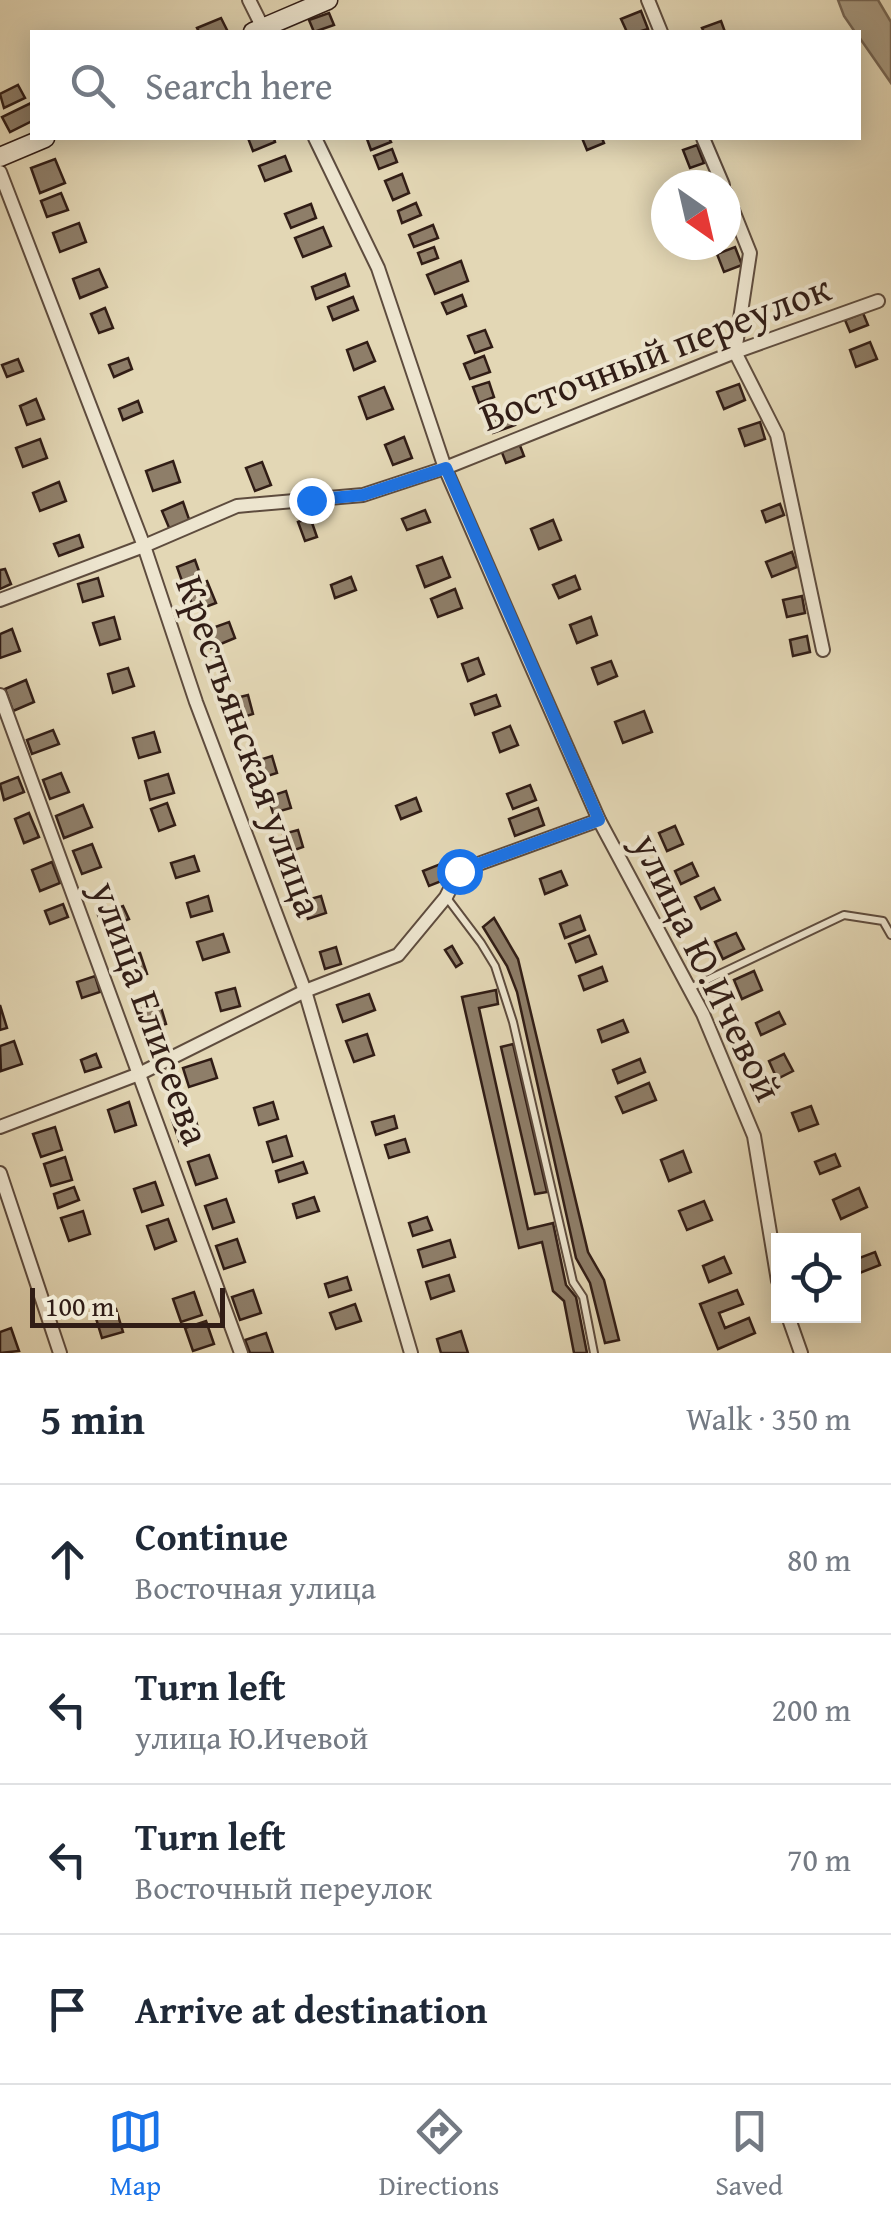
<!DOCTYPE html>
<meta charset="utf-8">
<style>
:root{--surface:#fff;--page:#f6f6f7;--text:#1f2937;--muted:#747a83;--line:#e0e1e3;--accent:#1a73e8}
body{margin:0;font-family:"Gentium Book Plus",serif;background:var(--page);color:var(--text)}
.controls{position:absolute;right:30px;bottom:30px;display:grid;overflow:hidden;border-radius:0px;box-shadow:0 5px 25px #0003}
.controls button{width:90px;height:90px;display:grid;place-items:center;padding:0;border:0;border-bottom:2px solid var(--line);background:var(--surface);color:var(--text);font:50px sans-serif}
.compass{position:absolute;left:651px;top:170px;width:90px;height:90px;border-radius:50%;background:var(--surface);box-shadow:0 5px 25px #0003;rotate:146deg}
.scale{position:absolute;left:30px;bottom:25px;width:195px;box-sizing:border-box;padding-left:10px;border:5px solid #311d16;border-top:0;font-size:28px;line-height:35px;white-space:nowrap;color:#311d16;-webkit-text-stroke:8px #ede5cf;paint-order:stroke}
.stop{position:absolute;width:30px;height:30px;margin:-22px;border:8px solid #1a73e8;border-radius:50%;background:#fff}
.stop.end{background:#1a73e8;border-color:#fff;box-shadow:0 2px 10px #0008}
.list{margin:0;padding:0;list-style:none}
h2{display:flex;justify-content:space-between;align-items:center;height:130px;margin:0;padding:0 40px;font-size:42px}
h2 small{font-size:32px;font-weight:400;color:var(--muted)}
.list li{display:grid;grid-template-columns:65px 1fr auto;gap:30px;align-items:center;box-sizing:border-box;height:150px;padding:0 40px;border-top:2px solid var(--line)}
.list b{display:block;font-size:38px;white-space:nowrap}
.list p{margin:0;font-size:32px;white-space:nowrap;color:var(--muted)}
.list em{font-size:32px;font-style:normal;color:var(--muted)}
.icon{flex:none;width:55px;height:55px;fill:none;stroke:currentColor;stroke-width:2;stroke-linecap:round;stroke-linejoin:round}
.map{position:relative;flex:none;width:891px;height:1353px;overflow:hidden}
.search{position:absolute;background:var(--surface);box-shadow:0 5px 25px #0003;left:30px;right:30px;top:30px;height:110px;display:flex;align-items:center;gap:25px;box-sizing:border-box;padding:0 35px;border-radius:0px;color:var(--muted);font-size:38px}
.sheet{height:730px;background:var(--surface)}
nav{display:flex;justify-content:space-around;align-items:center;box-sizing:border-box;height:140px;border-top:2px solid var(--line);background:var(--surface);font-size:28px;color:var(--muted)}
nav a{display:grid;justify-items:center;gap:5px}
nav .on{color:var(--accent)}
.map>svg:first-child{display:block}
.water{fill:#a6987f;stroke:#776755;stroke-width:2.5}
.building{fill:#8e7e69;stroke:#311d16;stroke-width:2.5}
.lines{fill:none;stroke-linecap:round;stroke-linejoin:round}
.lane-casing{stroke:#5e4c3e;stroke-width:10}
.street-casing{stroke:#5e4c3e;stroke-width:16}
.secondary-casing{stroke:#311d16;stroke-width:21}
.lane{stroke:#ede5cf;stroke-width:6}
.street{stroke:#ede5cf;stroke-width:12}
.secondary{stroke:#ede5cf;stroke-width:18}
.route{stroke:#1a73e8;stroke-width:12}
.labels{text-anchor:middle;stroke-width:8;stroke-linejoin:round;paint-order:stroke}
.street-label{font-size:40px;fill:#311d16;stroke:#ede5cf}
</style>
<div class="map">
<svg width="891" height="1353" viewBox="0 0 891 1353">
<rect width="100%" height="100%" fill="#e3d7b5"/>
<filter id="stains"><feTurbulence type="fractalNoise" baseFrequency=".002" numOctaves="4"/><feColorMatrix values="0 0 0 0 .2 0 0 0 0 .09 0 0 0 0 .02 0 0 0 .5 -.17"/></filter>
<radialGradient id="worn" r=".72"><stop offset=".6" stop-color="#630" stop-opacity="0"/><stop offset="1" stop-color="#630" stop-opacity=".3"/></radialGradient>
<!-- water -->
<path class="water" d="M838 0H878L891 22V83L859 37 858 32H855L844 16Z"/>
<!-- building -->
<g class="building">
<path d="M641 11 648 29 638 32H627L621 19Z"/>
<path d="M329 13 334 25 314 32 309 20Z"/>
<path d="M221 18 228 32H199L197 28Z"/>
<path d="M721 21 725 32H704L702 28Z"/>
<path d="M18 85 25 98 4 108 0 94Z"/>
<path d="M31 103 32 121 10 132 2 117Z"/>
<path d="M248 138H274L275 142 253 151Z"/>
<path d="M370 138H389L391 142 371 150 367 139Z"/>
<path d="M582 138H602L604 143 587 150Z"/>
<path d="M697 145 704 163 690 168 683 150Z"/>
<path d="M392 149 397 162 379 169 374 156Z"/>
<path d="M285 156 291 171 265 181 259 166Z"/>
<path d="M55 159 65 183 40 193 31 168Z"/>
<path d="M402 174 409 193 393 200 385 181Z"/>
<path d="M61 193 68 210 47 217 41 201Z"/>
<path d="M416 203 421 215 402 223 398 211Z"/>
<path d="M311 204 316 218 291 228 285 214Z"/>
<path d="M79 223 86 242 60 252 53 233Z"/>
<path d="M433 225 438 238 414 247 409 235Z"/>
<path d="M323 227 331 246 303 257 295 238Z"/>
<path d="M434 247 438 258 422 264 418 253Z"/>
<path d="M735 247 742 265 724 272 717 254Z"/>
<path d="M461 261 468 281 435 294 427 275Z"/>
<path d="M99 269 107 287 80 298 73 279Z"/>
<path d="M345 274 349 286 316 299 312 287Z"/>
<path d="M462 295 466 306 447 314 442 303Z"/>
<path d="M353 297 358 310 333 320 328 307Z"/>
<path d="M105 308 113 328 99 333 91 314Z"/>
<path d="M863 313 868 325 850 332 845 320Z"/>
<path d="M485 330 492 347 475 353 468 336Z"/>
<path d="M367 342 375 361 354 370 347 350Z"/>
<path d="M870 342 877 359 856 367 850 350Z"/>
<path d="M484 356 490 372 470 379 464 364Z"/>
<path d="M128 358 132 369 114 377 109 365Z"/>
<path d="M18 359 23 371 7 377 2 365Z"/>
<path d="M489 382 494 397 479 403 473 387Z"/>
<path d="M739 384 745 400 724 409 717 392Z"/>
<path d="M384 387 393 409 367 419 359 397Z"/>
<path d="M36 399 44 419 27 425 20 406Z"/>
<path d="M138 401 142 412 123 420 119 409Z"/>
<path d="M509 410 515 425 493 433 487 418Z"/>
<path d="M760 422 765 439 745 446 739 429Z"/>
<path d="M404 437 412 458 393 465 385 445Z"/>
<path d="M40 439 47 458 23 467 16 448Z"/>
<path d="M519 443 524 456 506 463 501 450Z"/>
<path d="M173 461 180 482 153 491 146 471Z"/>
<path d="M262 462 271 485 255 491 246 468Z"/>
<path d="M59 482 66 501 40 511 33 493Z"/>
<path d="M183 502 190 522 170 530 162 511Z"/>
<path d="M780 504 784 515 766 522 762 511Z"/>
<path d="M425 510 430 522 407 530 402 519Z"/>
<path d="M310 517 317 537 305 541 298 522Z"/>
<path d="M553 520 561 540 539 549 531 529Z"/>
<path d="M79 535 83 547 59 556 54 544Z"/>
<path d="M792 552 797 567 772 577 766 562Z"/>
<path d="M442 557 450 577 425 587 417 566Z"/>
<path d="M195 560 200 574 182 581 177 567Z"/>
<path d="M5 569 11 584 0 589V570Z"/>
<path d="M575 576 580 589 559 598 553 585Z"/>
<path d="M351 577 356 590 335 598 331 585Z"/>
<path d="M98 578 103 596 83 602 78 584Z"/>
<path d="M207 581 216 603 195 611 186 589Z"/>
<path d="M455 589 462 608 438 617 431 599Z"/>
<path d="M802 596 805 613 787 617 783 600Z"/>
<path d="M114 617 120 639 100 645 93 623Z"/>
<path d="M591 617 597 635 577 643 570 625Z"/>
<path d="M229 622 235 638 211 648 204 631Z"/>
<path d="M12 629 20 651 0 658V634Z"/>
<path d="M807 636 810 652 793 656 790 640Z"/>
<path d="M478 658 484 674 468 681 462 664Z"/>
<path d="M611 661 617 676 598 684 592 668Z"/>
<path d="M128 668 134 686 113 693 108 674Z"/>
<path d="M26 680 34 702 13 711 5 689Z"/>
<path d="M248 695 253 714 237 719 232 699Z"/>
<path d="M496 695 500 706 475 715 471 704Z"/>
<path d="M644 711 652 732 623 743 615 722Z"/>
<path d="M510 726 518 745 500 752 493 733Z"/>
<path d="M53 730 59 744 32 754 27 740Z"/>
<path d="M154 732 160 752 139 758 133 738Z"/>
<path d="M272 756 277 773 261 778 256 761Z"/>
<path d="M61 773 69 792 50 799 43 780Z"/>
<path d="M168 774 174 793 150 800 145 781Z"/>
<path d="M18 777 24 792 4 800 0 784Z"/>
<path d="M530 785 536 800 513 809 507 794Z"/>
<path d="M286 791 291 808 273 813 268 797Z"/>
<path d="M416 798 421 811 401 819 396 806Z"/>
<path d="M167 803 175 825 159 831 151 809Z"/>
<path d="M83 805 92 827 64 838 56 816Z"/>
<path d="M538 808 544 825 515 836 509 819Z"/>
<path d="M29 813 39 837 24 843 15 819Z"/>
<path d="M675 826 683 844 667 851 659 833Z"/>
<path d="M298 830 303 847 289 852 283 834Z"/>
<path d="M92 844 101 867 82 874 73 851Z"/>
<path d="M194 856 199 871 176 878 171 863Z"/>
<path d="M52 862 60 883 40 891 32 870Z"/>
<path d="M443 863 449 878 429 886 423 871Z"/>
<path d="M692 863 698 876 681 884 675 871Z"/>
<path d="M561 871 567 885 545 894 540 879Z"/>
<path d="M714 888 720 900 701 909 695 897Z"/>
<path d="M208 896 212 911 191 917 187 903Z"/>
<path d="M321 896 326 913 308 919 303 901Z"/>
<path d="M63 904 68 917 50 924 45 911Z"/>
<path d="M123 906 129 919 104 929 98 915Z"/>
<path d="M580 916 585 930 565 938 560 924Z"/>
<path d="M494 918 518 959 588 1252 604 1280 619 1340 605 1343 590 1283 576 1258 517 992 507 966 483 927Z"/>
<path d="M736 933 744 949 723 959 715 942Z"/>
<path d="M223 934 229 952 203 960 197 942Z"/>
<path d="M589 936 596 954 576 962 569 944Z"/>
<path d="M452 946 462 963 456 967 445 950Z"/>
<path d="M336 947 341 964 325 969 320 952Z"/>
<path d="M140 953 147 974 129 979 122 958Z"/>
<path d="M602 967 607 981 584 990 579 976Z"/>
<path d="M754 971 762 990 742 999 734 980Z"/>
<path d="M95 976 100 992 82 998 77 982Z"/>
<path d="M235 988 240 1006 221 1011 216 993Z"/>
<path d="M496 990 498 1004 479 1008 528 1229 553 1223 566 1285 576 1297 587 1353H574L564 1301 553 1291 542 1242 519 1248 462 997Z"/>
<path d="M369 994 375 1010 343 1022 337 1005Z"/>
<path d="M160 1004 166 1024 147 1030 141 1009Z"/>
<path d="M0 1005 7 1028 0 1030Z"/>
<path d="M779 1012 785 1024 761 1035 756 1023Z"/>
<path d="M623 1020 628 1032 602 1042 598 1030Z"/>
<path d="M367 1034 374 1055 354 1062 346 1041Z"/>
<path d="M14 1041 22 1064 1 1071 0 1046Z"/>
<path d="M513 1044 547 1192 535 1194 501 1047Z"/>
<path d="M96 1054 101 1067 85 1072 81 1060Z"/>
<path d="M784 1054 793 1071 777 1079 769 1061Z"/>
<path d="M211 1059 217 1078 189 1087 183 1068Z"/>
<path d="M640 1059 645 1072 618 1083 613 1070Z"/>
<path d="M649 1083 656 1100 623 1113 616 1097Z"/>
<path d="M129 1102 136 1125 115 1132 108 1110Z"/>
<path d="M273 1102 278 1119 259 1125 254 1108Z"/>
<path d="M811 1106 818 1124 799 1131 792 1113Z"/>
<path d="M193 1113 201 1136 180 1143 172 1120Z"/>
<path d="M394 1116 397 1128 376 1135 372 1122Z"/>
<path d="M55 1127 62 1150 41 1157 33 1134Z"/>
<path d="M286 1136 292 1156 273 1162 267 1142Z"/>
<path d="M405 1139 409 1152 389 1158 385 1145Z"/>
<path d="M683 1151 691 1172 669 1181 661 1160Z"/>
<path d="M835 1154 840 1166 820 1174 815 1162Z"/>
<path d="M209 1155 217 1178 196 1185 188 1162Z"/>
<path d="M65 1157 72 1180 51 1186 44 1164Z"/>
<path d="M303 1162 307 1173 279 1182 276 1171Z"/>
<path d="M155 1182 163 1205 142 1212 134 1189Z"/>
<path d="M74 1187 79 1200 58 1208 54 1194Z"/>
<path d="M859 1188 867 1207 841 1219 833 1200Z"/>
<path d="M314 1197 319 1211 297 1218 293 1204Z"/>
<path d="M226 1199 234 1222 213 1229 205 1206Z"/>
<path d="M704 1201 712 1220 687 1230 679 1211Z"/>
<path d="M83 1211 90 1234 69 1241 61 1218Z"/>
<path d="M427 1217 432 1230 413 1236 409 1223Z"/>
<path d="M168 1219 176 1241 155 1249 147 1226Z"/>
<path d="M237 1239 245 1262 224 1269 216 1246Z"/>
<path d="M450 1240 455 1257 423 1267 418 1250Z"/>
<path d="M875 1252 880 1265 857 1274 854 1260Z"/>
<path d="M724 1257 731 1273 709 1282 703 1266Z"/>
<path d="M449 1275 454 1291 431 1299 426 1282Z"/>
<path d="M347 1277 351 1290 329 1297 325 1284Z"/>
<path d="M253 1290 261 1313 240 1320 232 1297Z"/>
<path d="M737 1290 743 1304 719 1313 725 1328 749 1318 755 1333 718 1349 700 1304Z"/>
<path d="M194 1292 202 1315 181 1322 173 1299Z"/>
<path d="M355 1304 361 1321 336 1329 330 1313Z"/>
<path d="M116 1309 123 1332 102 1338 95 1315Z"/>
<path d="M206 1321 214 1344 193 1351 185 1328Z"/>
<path d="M11 1328 19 1351 0 1353V1332Z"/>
<path d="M461 1331 468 1353H441L437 1339Z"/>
<path d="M266 1333 273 1353H250L245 1340Z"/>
</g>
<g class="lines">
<defs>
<g id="lane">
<path d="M447 898 481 943 495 966 513 1022 573 1282 583 1297 594 1353"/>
<path d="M690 988 844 915 883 921 891 935"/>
</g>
<g id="street">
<path d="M249 0 265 32"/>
<path d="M648 0 661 32"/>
<path d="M315 138 378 268 445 468 529 661 599 820 703 1014 754 1136 778 1281"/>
<path d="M703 138 723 185"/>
<path d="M0 172 144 546 196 702 305 991 411 1353"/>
<path d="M726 193 750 253 735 352 777 435 823 650"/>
<path d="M0 600 144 546 237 506 363 495 445 468 735 352 878 301"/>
<path d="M0 695 241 1353"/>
<path d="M0 1127 139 1074 305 991 398 955 446 897 459 871 599 820"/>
<path d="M0 1173 60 1353"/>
<path d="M788 1316 801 1353"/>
</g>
<g id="secondary">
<path d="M253 32 328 0"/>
<path d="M0 157 45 138"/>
</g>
</defs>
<!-- lane casing -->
<use href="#lane" class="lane-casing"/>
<!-- street casing -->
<use href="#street" class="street-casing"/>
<!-- secondary casing -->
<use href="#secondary" class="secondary-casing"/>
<!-- lane -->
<use href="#lane" class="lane"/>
<!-- street -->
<use href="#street" class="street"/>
<!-- secondary -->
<use href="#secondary" class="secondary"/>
</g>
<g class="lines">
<!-- route -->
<path class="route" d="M311 500 363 495 446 468 599 820 459 871"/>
</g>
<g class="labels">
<!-- street labels -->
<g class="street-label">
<text transform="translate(655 352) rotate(-21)" y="14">Восточный переулок</text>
<text transform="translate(250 746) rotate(70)" y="14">Крестьянская улица</text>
<text transform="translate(708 967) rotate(64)" y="14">улица Ю.Ичевой</text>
<text transform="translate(151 1013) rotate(70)" y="14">улица Елисеева</text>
</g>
</g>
<rect width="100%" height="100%" filter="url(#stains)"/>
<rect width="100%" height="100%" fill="url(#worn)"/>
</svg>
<div class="controls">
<button><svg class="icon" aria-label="locate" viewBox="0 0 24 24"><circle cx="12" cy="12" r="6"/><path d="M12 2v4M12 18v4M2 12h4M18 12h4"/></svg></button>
</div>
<svg class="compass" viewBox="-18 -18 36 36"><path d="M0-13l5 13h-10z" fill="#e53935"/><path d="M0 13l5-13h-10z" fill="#747a83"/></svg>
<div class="scale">100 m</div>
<div class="stop" style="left:459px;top:871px"></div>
<div class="stop end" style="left:311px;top:500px"></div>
<div class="search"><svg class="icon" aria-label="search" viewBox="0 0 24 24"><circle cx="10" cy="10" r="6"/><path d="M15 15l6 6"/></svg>Search here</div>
</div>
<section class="sheet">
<h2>5 min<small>Walk · 350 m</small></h2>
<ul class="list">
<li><svg class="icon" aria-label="ahead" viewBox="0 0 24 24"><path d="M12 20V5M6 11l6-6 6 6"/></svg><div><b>Continue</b><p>Восточная улица</p></div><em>80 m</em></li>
<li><svg class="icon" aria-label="left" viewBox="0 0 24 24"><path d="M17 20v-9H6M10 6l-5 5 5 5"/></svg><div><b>Turn left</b><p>улица Ю.Ичевой</p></div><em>200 m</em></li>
<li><svg class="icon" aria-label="left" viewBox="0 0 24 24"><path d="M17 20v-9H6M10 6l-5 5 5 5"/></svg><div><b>Turn left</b><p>Восточный переулок</p></div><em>70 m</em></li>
<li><svg class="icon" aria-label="arrive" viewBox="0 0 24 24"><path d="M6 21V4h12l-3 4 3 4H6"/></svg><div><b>Arrive at destination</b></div></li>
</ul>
</section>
<nav>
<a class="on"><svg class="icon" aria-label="map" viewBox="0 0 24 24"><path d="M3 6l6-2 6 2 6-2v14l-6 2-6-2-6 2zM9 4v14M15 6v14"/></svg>Map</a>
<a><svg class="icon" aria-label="directions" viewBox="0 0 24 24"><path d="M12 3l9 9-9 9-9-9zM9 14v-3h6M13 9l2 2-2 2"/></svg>Directions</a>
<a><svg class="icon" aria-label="saved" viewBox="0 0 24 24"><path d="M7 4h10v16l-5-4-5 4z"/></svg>Saved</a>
</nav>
